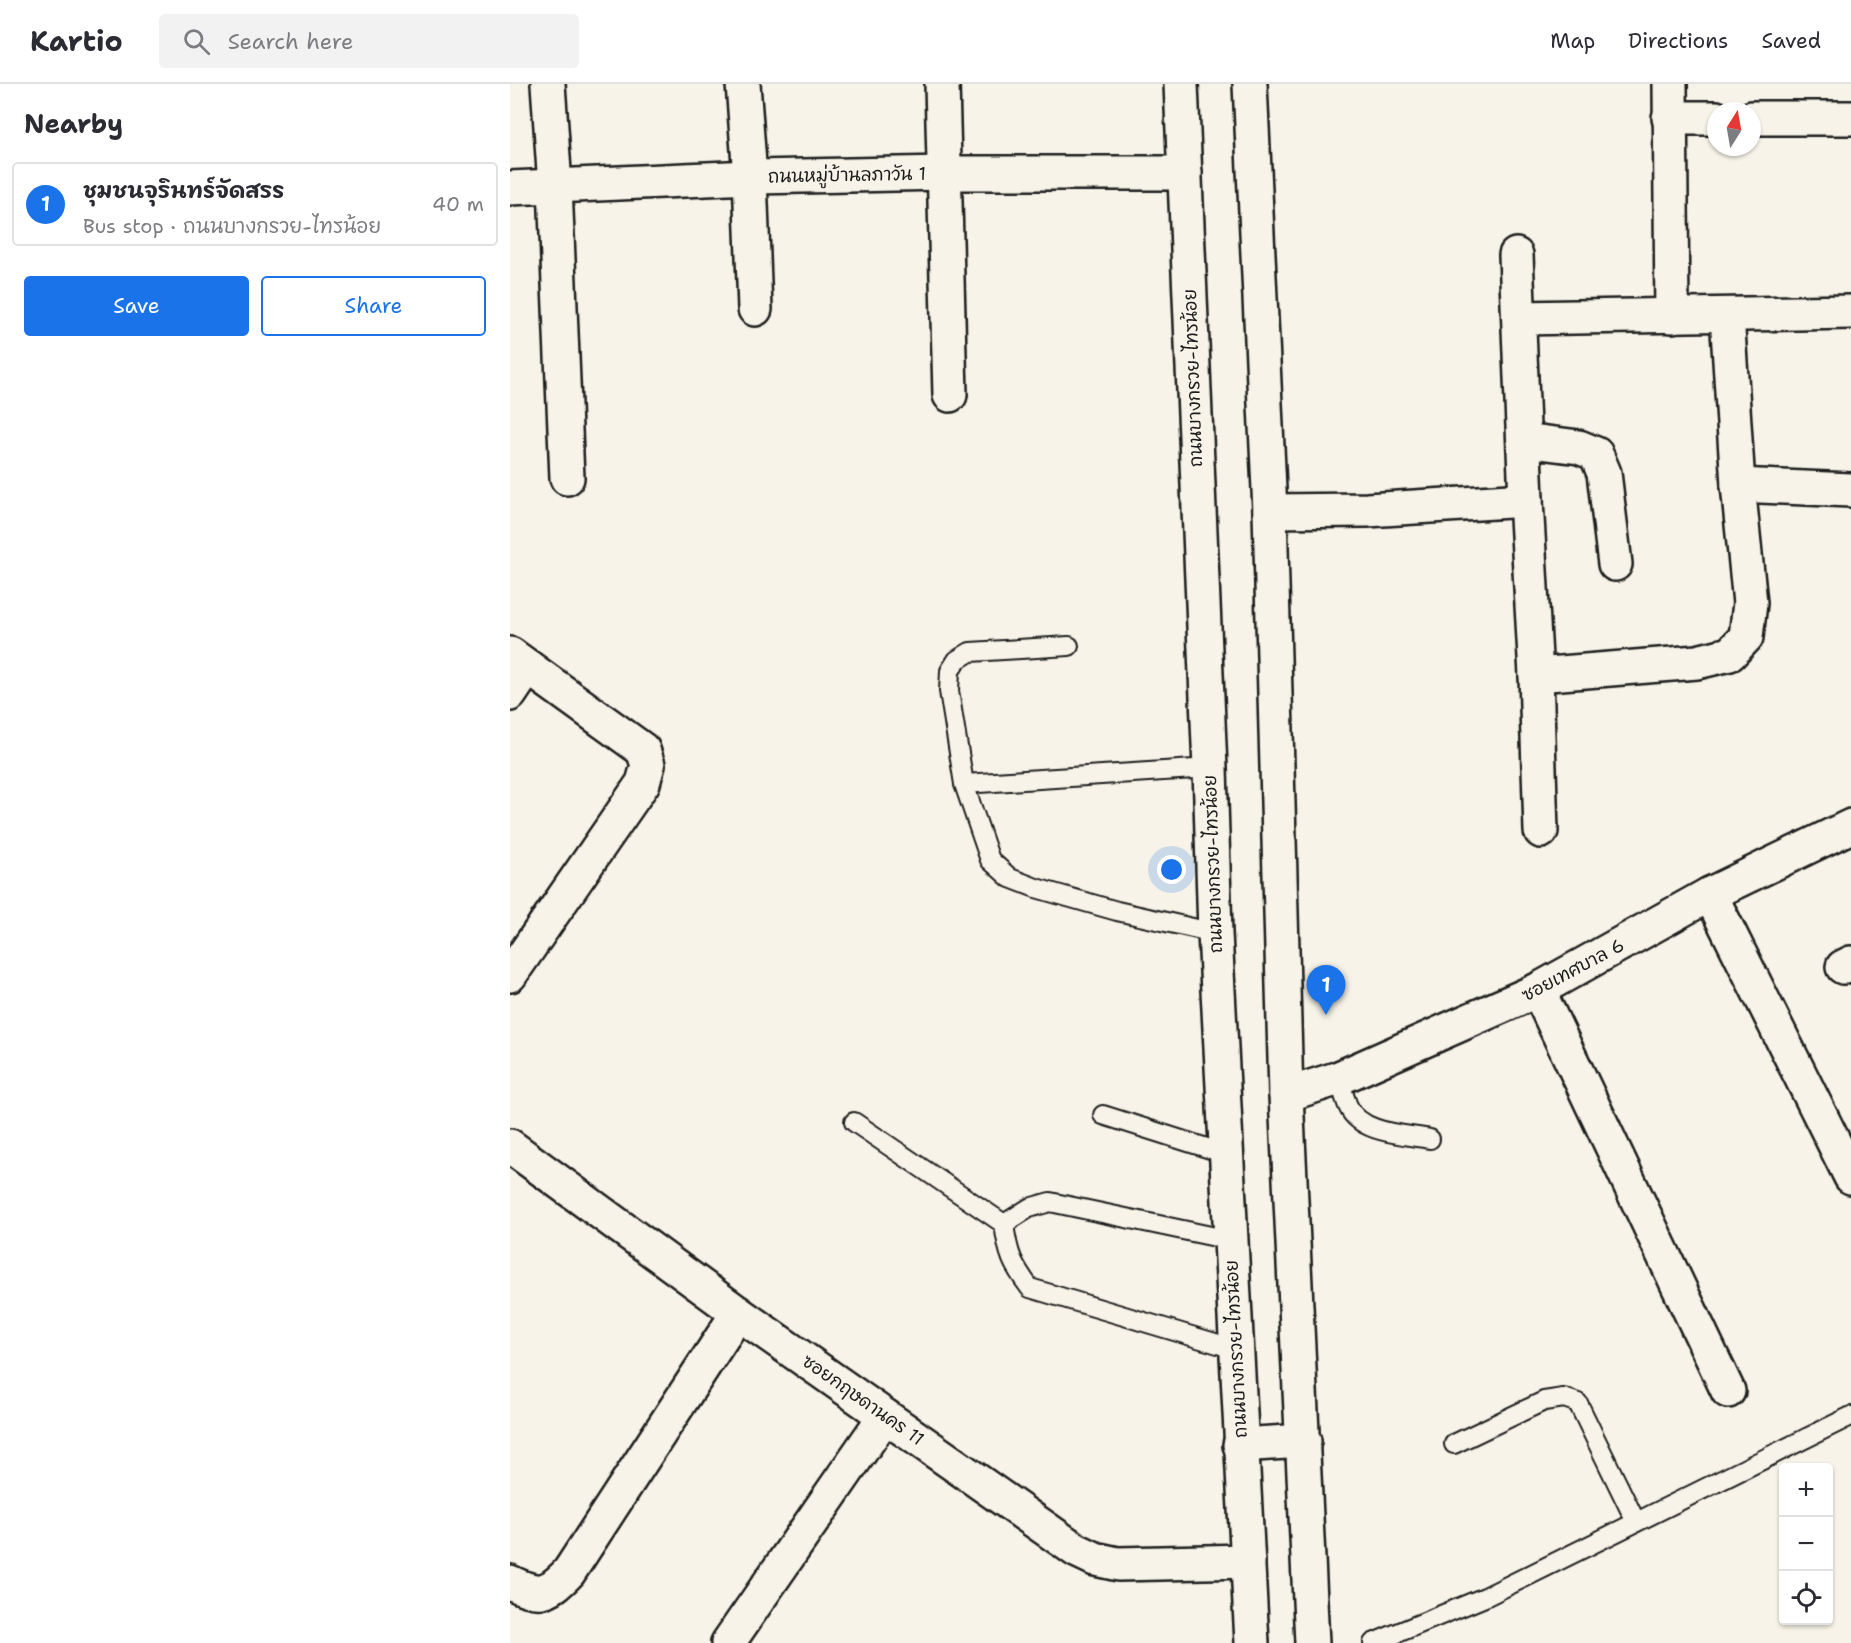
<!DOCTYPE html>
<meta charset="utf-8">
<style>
:root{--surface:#fff;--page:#f2f2f3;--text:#2b2b33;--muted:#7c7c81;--line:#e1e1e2;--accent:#1a73e8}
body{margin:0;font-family:"Shantell Sans","Playpen Sans Thai",sans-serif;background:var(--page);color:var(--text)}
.controls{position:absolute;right:18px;bottom:18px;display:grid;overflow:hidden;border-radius:6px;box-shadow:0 2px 4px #0004}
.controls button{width:54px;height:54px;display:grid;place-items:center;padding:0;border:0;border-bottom:2px solid var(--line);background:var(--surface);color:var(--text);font:30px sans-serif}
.compass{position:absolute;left:1197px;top:18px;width:54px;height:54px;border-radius:50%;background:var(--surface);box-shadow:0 2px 4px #0004;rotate:11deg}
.you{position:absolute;left:662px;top:786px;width:21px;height:21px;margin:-15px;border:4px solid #fff;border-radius:50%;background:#1a73e8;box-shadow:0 0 0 9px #1a73e833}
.badge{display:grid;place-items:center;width:39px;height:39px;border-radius:50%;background:var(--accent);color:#fff;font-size:20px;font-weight:700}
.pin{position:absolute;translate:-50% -50px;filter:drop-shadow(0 2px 3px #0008)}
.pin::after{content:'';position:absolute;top:32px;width:21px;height:18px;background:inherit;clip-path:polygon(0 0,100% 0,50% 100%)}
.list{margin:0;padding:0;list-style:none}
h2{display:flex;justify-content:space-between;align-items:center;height:78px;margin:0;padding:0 24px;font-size:26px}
h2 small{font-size:20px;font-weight:400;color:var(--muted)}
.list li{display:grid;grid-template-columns:39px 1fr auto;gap:18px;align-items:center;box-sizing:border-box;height:84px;margin:0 12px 12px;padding:0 12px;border:2px solid var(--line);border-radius:6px}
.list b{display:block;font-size:22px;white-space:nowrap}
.list p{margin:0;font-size:20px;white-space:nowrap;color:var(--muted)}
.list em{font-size:20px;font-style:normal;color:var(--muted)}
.actions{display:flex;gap:12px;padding:18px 24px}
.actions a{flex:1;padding:14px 0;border:2px solid var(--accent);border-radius:6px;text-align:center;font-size:21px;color:var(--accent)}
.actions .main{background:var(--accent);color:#fff}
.icon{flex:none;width:33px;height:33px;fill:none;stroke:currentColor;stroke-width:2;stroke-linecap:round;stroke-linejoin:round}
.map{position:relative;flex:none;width:1341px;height:1559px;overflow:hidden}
header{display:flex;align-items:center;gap:36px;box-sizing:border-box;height:84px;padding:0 30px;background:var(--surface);border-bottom:2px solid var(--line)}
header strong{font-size:28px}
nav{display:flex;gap:33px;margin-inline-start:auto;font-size:21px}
.search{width:420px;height:54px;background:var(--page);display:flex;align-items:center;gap:15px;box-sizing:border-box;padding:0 21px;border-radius:6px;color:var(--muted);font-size:22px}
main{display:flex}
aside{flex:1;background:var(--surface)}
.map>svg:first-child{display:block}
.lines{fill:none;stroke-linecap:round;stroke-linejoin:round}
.lane-casing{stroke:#1c1c1c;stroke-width:22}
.street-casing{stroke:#1c1c1c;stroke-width:38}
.secondary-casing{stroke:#1c1c1c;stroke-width:38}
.lane{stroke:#f7f3e8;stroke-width:18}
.street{stroke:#f7f3e8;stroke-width:33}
.secondary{stroke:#f7f3e8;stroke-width:33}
.labels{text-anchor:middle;stroke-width:6;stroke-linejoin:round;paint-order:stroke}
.street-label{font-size:18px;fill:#1c1c1c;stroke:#f7f3e8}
</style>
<header>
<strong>Kartio</strong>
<div class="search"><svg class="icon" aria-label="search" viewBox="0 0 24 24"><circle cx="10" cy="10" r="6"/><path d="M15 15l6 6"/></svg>Search here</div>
<nav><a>Map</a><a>Directions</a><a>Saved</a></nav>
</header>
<main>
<aside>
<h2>Nearby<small></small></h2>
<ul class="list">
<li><span class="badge">1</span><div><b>ชุมชนจุรินทร์จัดสรร</b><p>Bus stop · ถนนบางกรวย-ไทรน้อย</p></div><em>40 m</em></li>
</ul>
<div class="actions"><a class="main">Save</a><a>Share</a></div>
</aside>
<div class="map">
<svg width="1341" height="1559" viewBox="0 0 1341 1559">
<rect width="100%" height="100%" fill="#f7f3e8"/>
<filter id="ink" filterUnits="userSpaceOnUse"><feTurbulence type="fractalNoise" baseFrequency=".0167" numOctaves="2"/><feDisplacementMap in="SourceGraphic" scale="12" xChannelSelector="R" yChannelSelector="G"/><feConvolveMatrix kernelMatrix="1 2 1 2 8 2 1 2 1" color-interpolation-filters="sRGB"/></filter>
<g filter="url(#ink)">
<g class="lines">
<defs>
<g id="lane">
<path d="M559 562 460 568 447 576 440 587 439 607 454 700 480 776 500 794 526 804 607 827 705 849"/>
<path d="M454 700 700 684"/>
<path d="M829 994C832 1003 834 1013 838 1022 850 1050 894 1050 920 1055"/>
<path d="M593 1031 716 1070"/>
<path d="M344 1038 494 1140C498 1170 502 1180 520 1204L725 1265"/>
<path d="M494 1140 519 1124 540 1118 720 1156"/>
<path d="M944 1360 1034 1317 1054 1314 1068 1319 1126 1438"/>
<path d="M863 1559 975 1513 1341 1332"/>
</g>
<g id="street">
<path d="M38 0 45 102 57 394"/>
<path d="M233 0 240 93 245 225"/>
<path d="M432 0 440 311"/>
<path d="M1160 0 1162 232"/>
<path d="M1159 34H1206"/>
<path d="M1242 34H1341"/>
<path d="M0 104 240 93 435 89H675"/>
<path d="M1006 171 1016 416 1026 591 1031 747"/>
<path d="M1010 234 1341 228"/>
<path d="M1014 356 1069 363 1086 370 1094 389 1105 480"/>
<path d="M1228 401 1341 406"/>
<path d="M760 427 857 426 1016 416"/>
<path d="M0 570 133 666 138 681 133 699 0 891"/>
<path d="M1026 591 1187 578 1220 570 1236 553 1240 519 1228 401 1217 231"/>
<path d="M0 610 18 583"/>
<path d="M1200 810 1341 1093"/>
<path d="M1333 883 1341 879"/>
<path d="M1028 906 1218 1307"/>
<path d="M776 1011 829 994 1028 906 1200 810 1341 742"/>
<path d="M0 1062 228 1229 566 1466 585 1475 608 1480 738 1477"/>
<path d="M0 1498C29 1512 37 1511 59 1488L228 1229"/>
<path d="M218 1559 375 1332"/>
</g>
<g id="secondary">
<path d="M671 0 700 684 705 849 742 1559"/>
<path d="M740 0 760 427 776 1011 802 1559"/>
<path d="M730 1361 794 1357"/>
</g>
</defs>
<!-- lane casing -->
<use href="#lane" class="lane-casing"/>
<!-- street casing -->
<use href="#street" class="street-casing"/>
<!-- secondary casing -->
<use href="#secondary" class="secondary-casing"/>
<!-- lane -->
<use href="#lane" class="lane"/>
<!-- street -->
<use href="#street" class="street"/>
<!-- secondary -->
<use href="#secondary" class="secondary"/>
</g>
</g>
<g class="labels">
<!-- street labels -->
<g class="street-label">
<text transform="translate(337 91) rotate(-1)" y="6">ถนนหมู่บ้านลภาวัน 1</text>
<text transform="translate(683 294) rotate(-92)" y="6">ถนนบางกรวย-ไทรน้อย</text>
<text transform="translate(703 780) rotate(-92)" y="6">ถนนบางกรวย-ไทรน้อย</text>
<text transform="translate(1063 886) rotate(-28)" y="6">ซอยเทศบาล 6</text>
<text transform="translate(726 1265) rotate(-93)" y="6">ถนนบางกรวย-ไทรน้อย</text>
<text transform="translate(353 1316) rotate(35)" y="6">ซอยกฤษดานคร 11</text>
</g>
</g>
</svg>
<div class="controls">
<button>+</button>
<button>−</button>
<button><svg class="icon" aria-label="locate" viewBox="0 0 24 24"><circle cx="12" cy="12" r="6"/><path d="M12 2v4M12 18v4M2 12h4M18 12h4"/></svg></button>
</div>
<svg class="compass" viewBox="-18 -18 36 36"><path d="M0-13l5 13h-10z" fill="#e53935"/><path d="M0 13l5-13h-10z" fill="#7c7c81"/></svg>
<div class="you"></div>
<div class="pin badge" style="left:816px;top:931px">1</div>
</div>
</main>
